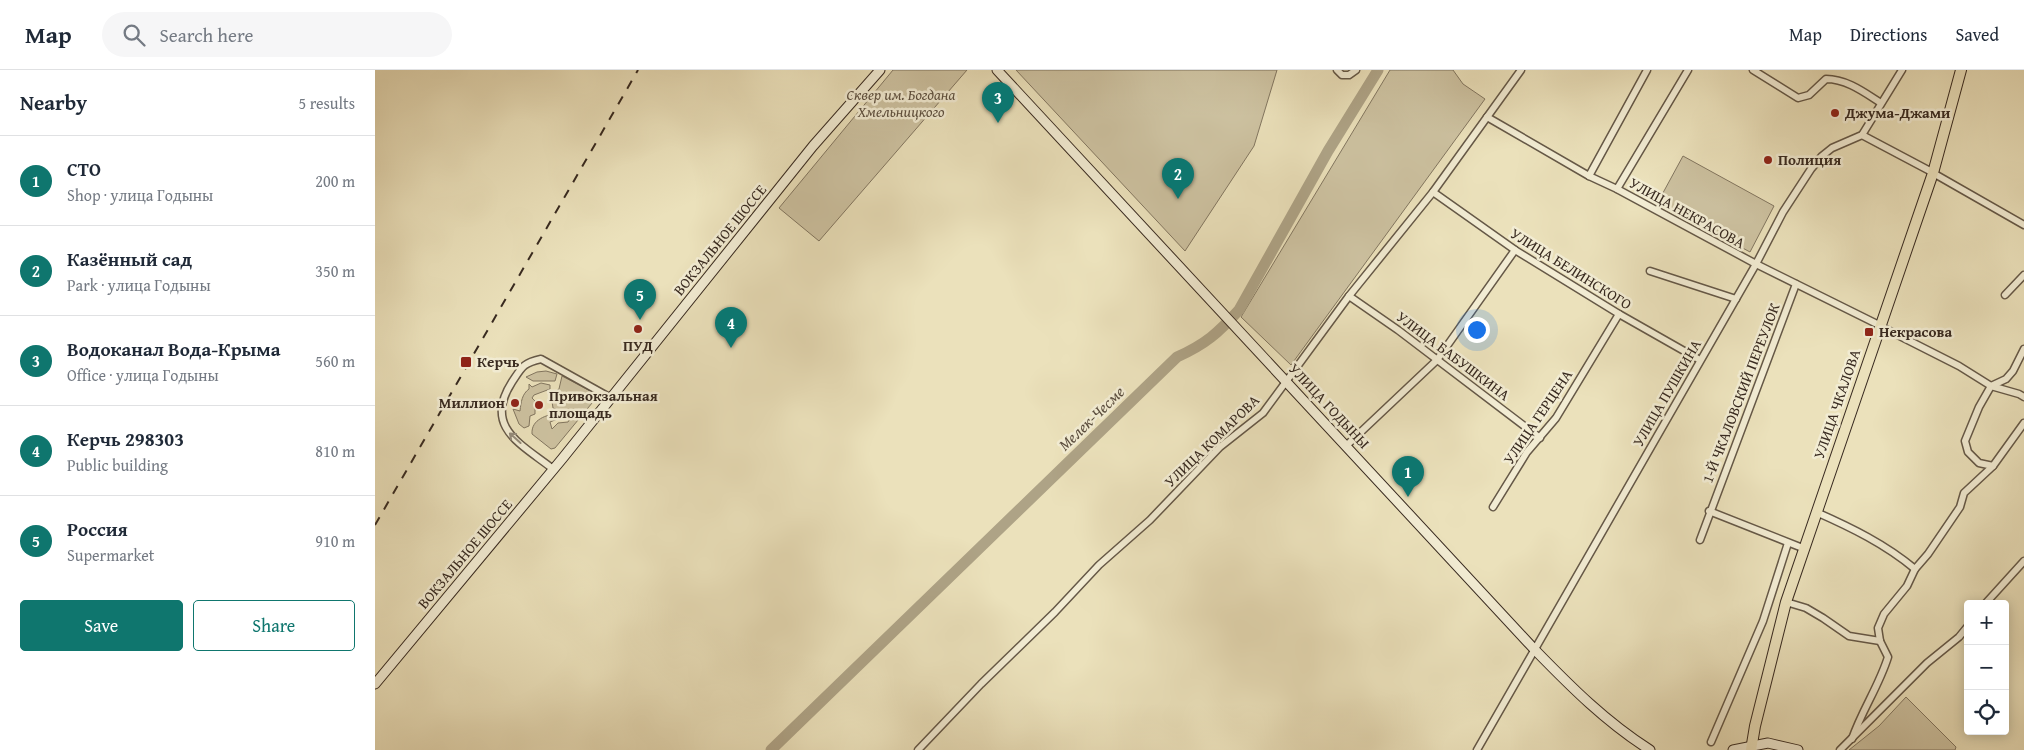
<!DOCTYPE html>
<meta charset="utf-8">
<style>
:root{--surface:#fff;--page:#f6f6f7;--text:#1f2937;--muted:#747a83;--line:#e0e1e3;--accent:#0f766e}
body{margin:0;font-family:"Gentium Book Plus",serif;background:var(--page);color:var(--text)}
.controls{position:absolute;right:15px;bottom:15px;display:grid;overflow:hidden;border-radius:5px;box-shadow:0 2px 12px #0003}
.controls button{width:45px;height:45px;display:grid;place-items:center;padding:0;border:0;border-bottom:1px solid var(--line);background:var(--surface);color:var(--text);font:25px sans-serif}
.you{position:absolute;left:1101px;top:259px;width:18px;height:18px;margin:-12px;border:4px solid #fff;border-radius:50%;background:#1a73e8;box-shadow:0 0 0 8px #1a73e833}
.badge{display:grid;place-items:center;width:32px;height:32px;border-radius:50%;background:var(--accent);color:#fff;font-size:16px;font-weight:700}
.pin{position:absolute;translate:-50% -41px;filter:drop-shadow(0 1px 2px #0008)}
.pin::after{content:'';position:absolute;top:26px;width:18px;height:15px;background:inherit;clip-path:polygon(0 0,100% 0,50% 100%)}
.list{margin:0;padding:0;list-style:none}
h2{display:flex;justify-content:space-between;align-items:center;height:65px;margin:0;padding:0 20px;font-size:21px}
h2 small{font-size:16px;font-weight:400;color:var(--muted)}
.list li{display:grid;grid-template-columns:32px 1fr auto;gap:15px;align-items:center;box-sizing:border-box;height:90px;padding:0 20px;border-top:1px solid var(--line)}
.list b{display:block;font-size:19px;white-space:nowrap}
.list p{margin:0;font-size:16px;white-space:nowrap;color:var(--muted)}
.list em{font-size:16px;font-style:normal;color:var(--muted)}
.actions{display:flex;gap:10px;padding:15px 20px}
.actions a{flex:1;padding:11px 0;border:1px solid var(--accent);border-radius:5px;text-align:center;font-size:18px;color:var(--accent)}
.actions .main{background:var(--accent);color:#fff}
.icon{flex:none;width:28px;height:28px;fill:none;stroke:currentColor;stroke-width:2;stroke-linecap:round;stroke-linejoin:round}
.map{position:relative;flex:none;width:1649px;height:680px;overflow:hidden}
header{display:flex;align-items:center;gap:30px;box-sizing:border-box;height:70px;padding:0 25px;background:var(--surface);border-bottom:1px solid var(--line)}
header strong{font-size:24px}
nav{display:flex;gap:28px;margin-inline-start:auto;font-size:18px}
.search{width:350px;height:45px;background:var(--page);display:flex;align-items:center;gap:12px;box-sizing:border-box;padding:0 18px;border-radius:28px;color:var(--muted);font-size:19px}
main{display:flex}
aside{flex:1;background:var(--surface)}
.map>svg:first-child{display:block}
.green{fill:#cdc2a1;stroke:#827660}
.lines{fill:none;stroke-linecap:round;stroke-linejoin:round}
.river{stroke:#aea386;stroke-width:11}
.street-casing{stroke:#655847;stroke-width:9}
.secondary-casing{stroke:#382a20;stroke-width:11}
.primary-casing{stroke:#382a20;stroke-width:12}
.street{stroke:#f2ecd3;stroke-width:6}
.secondary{stroke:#f2ecd3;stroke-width:9}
.primary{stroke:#ebe1bb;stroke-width:10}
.rail{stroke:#382a20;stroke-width:2;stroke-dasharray:9 9;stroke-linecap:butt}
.oneway{stroke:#958b7a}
.poi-dot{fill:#8f2418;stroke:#f2ecd3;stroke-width:2}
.labels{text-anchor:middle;stroke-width:5;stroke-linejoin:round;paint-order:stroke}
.park-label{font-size:15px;font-style:italic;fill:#5d5040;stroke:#f2ecd3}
.poi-label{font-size:15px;font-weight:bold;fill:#382a20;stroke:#f2ecd3;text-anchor:start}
.street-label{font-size:15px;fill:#382a20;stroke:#f2ecd3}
.water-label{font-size:16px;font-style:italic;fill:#5b4e3f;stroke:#f2ecd3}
</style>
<header>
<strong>Map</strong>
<div class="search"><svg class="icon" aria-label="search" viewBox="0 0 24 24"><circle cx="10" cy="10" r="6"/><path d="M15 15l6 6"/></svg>Search here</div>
<nav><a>Map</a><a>Directions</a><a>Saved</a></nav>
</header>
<main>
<aside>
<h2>Nearby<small>5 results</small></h2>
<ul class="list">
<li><span class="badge">1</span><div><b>СТО</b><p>Shop · улица Годыны</p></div><em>200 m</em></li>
<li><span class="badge">2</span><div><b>Казённый сад</b><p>Park · улица Годыны</p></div><em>350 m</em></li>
<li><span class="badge">3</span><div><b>Водоканал Вода-Крыма</b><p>Office · улица Годыны</p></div><em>560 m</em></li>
<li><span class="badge">4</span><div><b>Керчь 298303</b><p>Public building</p></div><em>810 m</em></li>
<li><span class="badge">5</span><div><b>Россия</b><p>Supermarket</p></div><em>910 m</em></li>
</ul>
<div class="actions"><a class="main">Save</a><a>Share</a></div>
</aside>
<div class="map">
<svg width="1649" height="680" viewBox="0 0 1649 680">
<rect width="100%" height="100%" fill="#ebe1bb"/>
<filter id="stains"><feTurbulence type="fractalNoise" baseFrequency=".004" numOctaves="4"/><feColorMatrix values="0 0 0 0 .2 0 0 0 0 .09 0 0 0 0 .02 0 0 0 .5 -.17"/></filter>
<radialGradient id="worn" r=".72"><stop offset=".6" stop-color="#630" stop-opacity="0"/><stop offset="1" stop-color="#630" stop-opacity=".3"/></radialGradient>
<!-- green -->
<g class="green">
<path d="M518 0H592L444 171 404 138Z"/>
<path d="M641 0H902L879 76 810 181Z"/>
<path d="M1015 0H1078L1088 14 1110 29 916 295 866 247Z"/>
<path d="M1308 86 1399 136 1375 182 1283 132Z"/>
<path d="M171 301 182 304 180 311H158L151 307 162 302Z"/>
<path d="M187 306 221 324 222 327 180 378 176 379 157 364C156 349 172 345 183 343L185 348 175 352 177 359 183 353 193 352 195 349 191 340 185 341 178 338 176 325 184 319Z"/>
<path d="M166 313 175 315V319L159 325 157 328 160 331V344L155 346 154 356 149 358 144 354 138 339 145 341C146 332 147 324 154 319V314L157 317Z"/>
<path d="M1531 627 1581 677 1580 680H1474L1504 656Z"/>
</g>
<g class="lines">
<!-- river -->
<path class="river" d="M396 680 802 287C831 274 843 263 864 240L953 81 1003 0"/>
<defs>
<g id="street">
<path d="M962 0 967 5H974L981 0"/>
<path d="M1378 0 1423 28 1434 25 1451 9C1472 9 1490 23 1506 33"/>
<path d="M1112 47 1214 106 1242 119 1381 194 1502 254"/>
<path d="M1487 65 1555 101"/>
<path d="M1558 103 1649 155"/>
<path d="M1214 106 1272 0"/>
<path d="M1242 119 1313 0"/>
<path d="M1058 122 1140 180 1244 244 1325 290"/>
<path d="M1275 201 1361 229"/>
<path d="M1630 225 1649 205"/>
<path d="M974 226 1023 260 1165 368"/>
<path d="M1505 256 1584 296 1616 316 1644 324 1649 327"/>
<path d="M972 375 1062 290 1140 180"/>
<path d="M1618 396 1604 393 1593 382 1590 371 1604 337 1616 316 1631 309 1638 301 1649 279"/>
<path d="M178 399C146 374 108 357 137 312 147 297 148 293 166 289L236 328"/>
<path d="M1118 437 1152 382 1181 348 1244 244"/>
<path d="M1334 441 1425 477"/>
<path d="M1441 442C1477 458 1510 474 1540 499"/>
<path d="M1325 470 1421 214"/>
<path d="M1411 532 1431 538 1448 548 1474 566 1505 571"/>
<path d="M1610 534 1649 491"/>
<path d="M1477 669C1487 640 1504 616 1513 587L1505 571 1503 558 1509 544 1532 516 1540 499 1553 484 1585 437 1589 423 1618 396 1649 353"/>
<path d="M1336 672 1388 551 1413 473"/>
<path d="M543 680 606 614 680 542 724 495 775 450 845 377 888 343 974 226 1058 122 1146 0"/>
<path d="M1102 680 1381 194 1408 142 1436 99 1447 86 1457 78 1487 65 1527 0"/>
<path d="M1465 680 1552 593 1584 567 1593 556"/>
</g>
<g id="secondary">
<path d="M622 0 1160 580C1196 617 1231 652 1275 680"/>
<path d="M0 614 187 389 438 76 505 0"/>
<path d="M1358 680 1393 673 1423 680"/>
</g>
<path id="primary" d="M1376 680 1380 656 1411 532 1558 103 1586 0"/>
</defs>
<!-- street casing -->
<use href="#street" class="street-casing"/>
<!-- secondary casing -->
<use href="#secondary" class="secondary-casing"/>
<!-- primary casing -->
<use href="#primary" class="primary-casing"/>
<!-- street -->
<use href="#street" class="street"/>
<!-- secondary -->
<use href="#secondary" class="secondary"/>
<!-- primary -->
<use href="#primary" class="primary"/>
<!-- rail -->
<path class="rail" d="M0 455 263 0"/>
</g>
<!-- one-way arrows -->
<defs><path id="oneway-shaft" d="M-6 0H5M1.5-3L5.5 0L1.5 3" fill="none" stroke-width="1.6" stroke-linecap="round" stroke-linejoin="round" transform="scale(1.25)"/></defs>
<use class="oneway" href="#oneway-shaft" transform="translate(140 368) rotate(-138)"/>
<!-- markers -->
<g class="poi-dot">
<circle cx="1460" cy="43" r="5"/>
<circle cx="1393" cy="90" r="5"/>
<circle cx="263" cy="259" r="5"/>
<rect x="1489" y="257" width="10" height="10" rx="2.5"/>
<rect x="85" y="286" width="12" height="12" rx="2.5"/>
<circle cx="140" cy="333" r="5"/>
<circle cx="164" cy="335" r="5"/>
</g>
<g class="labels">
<!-- park labels -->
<g class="park-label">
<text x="526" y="30">Сквер им. Богдана<tspan x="526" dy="17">Хмельницкого</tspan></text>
</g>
<!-- poi labels -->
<g class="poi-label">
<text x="1470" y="48">Джума-Джами</text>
<text x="1403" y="95">Полиция</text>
<text x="1504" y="267">Некрасова</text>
<text x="263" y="281" text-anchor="middle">ПУД</text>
<text x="102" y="297">Керчь</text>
<text x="174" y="331">Привокзальная<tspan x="174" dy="17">площадь</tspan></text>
<text x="130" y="338" text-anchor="end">Миллион</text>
</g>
<!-- street labels -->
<g class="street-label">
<text transform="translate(1312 143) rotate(29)" y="5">УЛИЦА НЕКРАСОВА</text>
<text transform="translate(345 170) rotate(-51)" y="5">ВОКЗАЛЬНОЕ ШОССЕ</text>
<text transform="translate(1196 199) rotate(32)" y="5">УЛИЦА БЕЛИНСКОГО</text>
<text transform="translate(1078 286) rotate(37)" y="5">УЛИЦА БАБУШКИНА</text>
<text transform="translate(1292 323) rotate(-60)" y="5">УЛИЦА ПУШКИНА</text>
<text transform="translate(1366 323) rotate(-69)" y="5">1-Й ЧКАЛОВСКИЙ ПЕРЕУЛОК</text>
<text transform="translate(1462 334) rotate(-71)" y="5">УЛИЦА ЧКАЛОВА</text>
<text transform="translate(954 336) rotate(47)" y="5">УЛИЦА ГОДЫНЫ</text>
<text transform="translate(1163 347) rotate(-56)" y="5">УЛИЦА ГЕРЦЕНА</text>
<text transform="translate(837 371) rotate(-44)" y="5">УЛИЦА КОМАРОВА</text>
<text transform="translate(90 484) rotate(-50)" y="5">ВОКЗАЛЬНОЕ ШОССЕ</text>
</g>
<!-- water labels -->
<g class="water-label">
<text transform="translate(716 348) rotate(-44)" y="6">Мелек-Чесме</text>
</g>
</g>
<rect width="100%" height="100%" filter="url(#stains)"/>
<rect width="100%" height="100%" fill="url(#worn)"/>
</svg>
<div class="controls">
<button>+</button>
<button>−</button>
<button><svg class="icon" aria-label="locate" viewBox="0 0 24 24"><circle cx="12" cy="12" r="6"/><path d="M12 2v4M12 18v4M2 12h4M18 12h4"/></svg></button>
</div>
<div class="you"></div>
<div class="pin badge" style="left:1033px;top:427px">1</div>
<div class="pin badge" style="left:803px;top:129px">2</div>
<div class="pin badge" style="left:623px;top:53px">3</div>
<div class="pin badge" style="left:356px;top:278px">4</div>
<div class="pin badge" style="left:265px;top:250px">5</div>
</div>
</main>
